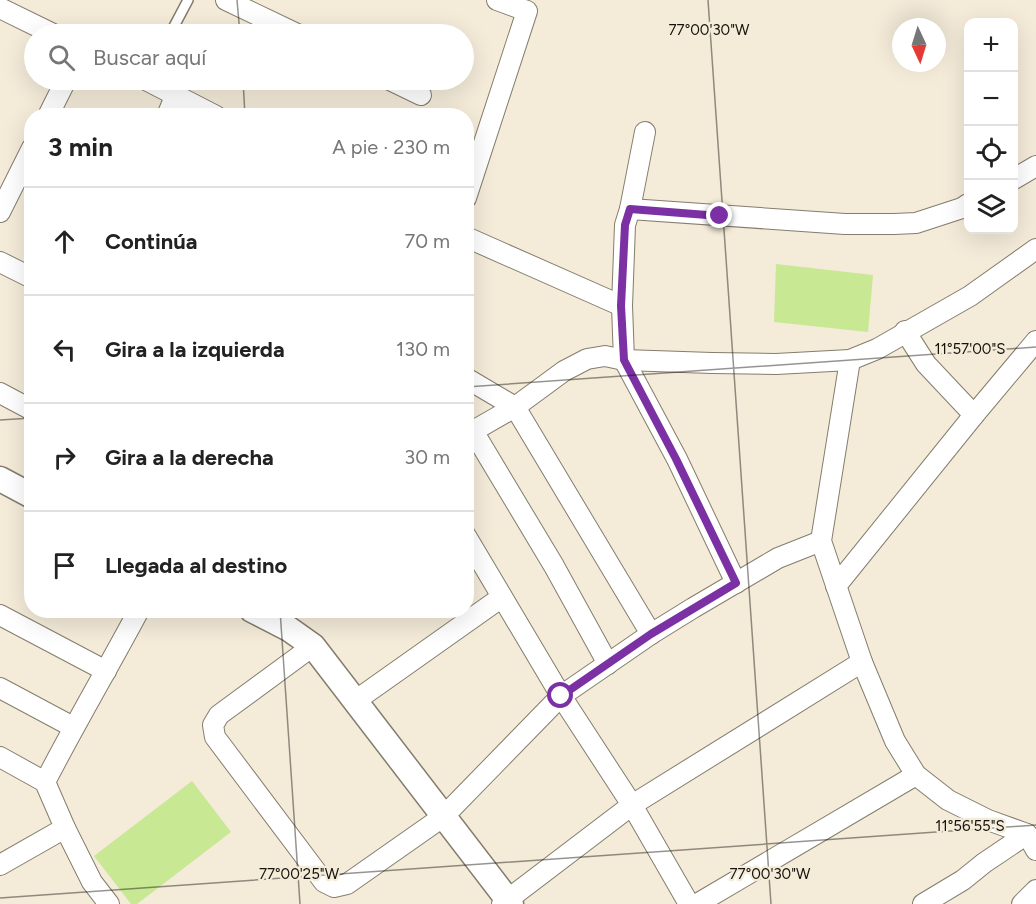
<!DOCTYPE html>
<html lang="es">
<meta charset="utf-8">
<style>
:root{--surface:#fff;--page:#f6f6f6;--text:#222;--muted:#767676;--line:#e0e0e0}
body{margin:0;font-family:Figtree,sans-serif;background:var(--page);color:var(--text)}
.controls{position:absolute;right:18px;top:18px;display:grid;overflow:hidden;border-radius:12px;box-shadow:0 6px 24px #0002}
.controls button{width:54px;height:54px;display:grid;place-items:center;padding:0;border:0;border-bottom:2px solid var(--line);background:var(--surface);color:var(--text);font:30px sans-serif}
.compass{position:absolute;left:892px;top:18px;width:54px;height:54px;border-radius:50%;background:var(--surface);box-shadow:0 6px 24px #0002;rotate:176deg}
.stop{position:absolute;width:18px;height:18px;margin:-14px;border:4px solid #7b31a3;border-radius:50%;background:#fff}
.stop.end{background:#7b31a3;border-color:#fff;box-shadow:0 2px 6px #0008}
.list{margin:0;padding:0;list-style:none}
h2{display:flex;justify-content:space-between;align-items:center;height:78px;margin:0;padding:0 24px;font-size:26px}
h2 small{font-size:20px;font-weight:400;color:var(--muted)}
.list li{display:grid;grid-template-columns:39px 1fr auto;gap:18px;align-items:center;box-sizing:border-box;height:108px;padding:0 24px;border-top:2px solid var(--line)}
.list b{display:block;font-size:22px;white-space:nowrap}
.list em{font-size:20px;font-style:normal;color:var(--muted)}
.icon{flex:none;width:33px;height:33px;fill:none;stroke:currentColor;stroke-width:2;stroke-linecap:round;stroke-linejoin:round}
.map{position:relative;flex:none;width:1036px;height:904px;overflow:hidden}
.search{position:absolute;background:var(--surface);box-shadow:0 6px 24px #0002;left:24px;top:24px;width:450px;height:66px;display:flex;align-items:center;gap:15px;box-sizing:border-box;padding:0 21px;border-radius:33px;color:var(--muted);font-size:22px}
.panel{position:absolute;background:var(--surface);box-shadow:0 6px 24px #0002;left:24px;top:108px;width:450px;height:510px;border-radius:24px}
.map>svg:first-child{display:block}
.green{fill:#c8e894}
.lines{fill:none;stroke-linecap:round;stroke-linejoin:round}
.service-casing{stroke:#847d6d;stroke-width:12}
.minor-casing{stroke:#847d6d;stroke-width:22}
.tertiary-casing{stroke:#847d6d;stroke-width:27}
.service{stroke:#fff;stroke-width:9}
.minor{stroke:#fff;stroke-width:20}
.tertiary{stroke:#fff;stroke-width:24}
.route{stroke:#7b31a3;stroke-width:8}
.ticks{fill:none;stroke:#15120c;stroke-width:1.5;stroke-opacity:0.45}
.ticks-label{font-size:15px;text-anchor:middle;fill:#15120c;stroke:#f4ebd9;stroke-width:4.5;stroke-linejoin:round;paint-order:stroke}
</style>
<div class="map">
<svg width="1036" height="904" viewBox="0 0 1036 904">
<rect width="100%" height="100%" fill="#f4ebd9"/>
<!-- green -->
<g class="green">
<path d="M776 264 873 275 868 332 774 322Z"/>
<path d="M192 781 231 832 137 904H131L94 856Z"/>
</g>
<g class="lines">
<defs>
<path id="service" d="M170 34 188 0"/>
<g id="minor">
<path d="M226 0 297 34"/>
<path d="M0 8 53 34"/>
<path d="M146 80 216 116"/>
<path d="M390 80 421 95"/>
<path d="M48 116 66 80"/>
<path d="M167 116 176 94"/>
<path d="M645 132 630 209 625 225 622 306 624 360 677 459 736 583"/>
<path d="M1014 179 1036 166"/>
<path d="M466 198 527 11 497 0"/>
<path d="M630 209 845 224H894L916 223 962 208 968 204"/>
<path d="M0 212 32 148"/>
<path d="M466 237 622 306"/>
<path d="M0 262 32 278"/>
<path d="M905 331 926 364 974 415"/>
<path d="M850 360 821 541 862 662 895 741 916 775 948 800 988 820 1027 834 1036 850"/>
<path d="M466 378 515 407 651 634"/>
<path d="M0 393 32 410"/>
<path d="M473 431 554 566 608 664"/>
<path d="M466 435 515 407 564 371 587 359 605 356 624 360 712 363 776 364 850 360 877 349 970 296 1036 249"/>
<path d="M466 536 561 696 632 805 689 904"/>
<path d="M836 586 974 415 1036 341"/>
<path d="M0 615 106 671"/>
<path d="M313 646 219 715 213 725 215 737 324 882 334 887 347 884 444 816 561 696 651 634 693 608 778 558 821 541"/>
<path d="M0 688 73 727"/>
<path d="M355 701 502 597"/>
<path d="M0 757 45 782 65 828 92 882 109 904"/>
<path d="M45 782C75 724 108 668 139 610"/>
<path d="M0 865 65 828"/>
<path d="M502 904 632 805 862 662"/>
<path d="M697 904 916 775"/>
<path d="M923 904 963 880 984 863 1027 834"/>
<path d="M1022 904 1036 890"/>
</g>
<g id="tertiary">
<path d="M0 479 32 496"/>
<path d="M252 610 289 629 313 646 511 904"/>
</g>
</defs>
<!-- service casing -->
<use href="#service" class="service-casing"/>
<!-- minor casing -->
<use href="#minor" class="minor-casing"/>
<!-- tertiary casing -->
<use href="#tertiary" class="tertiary-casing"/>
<!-- service -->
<use href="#service" class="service"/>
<!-- minor -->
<use href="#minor" class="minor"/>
<!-- tertiary -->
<use href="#tertiary" class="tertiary"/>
</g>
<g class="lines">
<!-- route -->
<path class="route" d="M561 696 651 634 736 583 676 459 624 360 621 306 625 225 630 209 720 216"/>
</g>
<!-- ticks -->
<path class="ticks" d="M237 0 240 34M708 0 771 904M243 80 245 116M466 387 1036 347M0 420 32 418M280 610 300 904M0 898 1036 825"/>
<g class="ticks-label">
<text x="709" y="35">77°00'30"W</text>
<text x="970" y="354">11°57'00"S</text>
<text x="970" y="831">11°56'55"S</text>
<text x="299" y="879">77°00'25"W</text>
<text x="770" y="879">77°00'30"W</text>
</g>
</svg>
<div class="controls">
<button>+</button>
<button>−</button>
<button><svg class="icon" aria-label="locate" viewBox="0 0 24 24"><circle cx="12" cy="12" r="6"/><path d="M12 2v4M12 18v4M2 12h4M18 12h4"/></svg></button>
<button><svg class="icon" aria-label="layers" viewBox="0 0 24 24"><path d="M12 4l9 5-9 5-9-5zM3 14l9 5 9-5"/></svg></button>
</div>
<svg class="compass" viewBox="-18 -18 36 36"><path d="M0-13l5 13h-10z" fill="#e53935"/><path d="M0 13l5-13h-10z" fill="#767676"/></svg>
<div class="stop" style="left:561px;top:696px"></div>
<div class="stop end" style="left:720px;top:216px"></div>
<div class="search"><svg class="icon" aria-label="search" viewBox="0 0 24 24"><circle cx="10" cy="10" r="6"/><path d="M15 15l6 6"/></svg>Buscar aquí</div>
<section class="panel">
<h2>3 min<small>A pie · 230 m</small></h2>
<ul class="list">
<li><svg class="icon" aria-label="ahead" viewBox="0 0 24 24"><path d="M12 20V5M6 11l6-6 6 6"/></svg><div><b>Continúa</b></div><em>70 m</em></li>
<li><svg class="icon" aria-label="left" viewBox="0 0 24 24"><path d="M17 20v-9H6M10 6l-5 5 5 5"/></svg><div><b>Gira a la izquierda</b></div><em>130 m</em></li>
<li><svg class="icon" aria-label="right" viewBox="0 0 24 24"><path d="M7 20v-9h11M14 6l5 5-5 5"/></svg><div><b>Gira a la derecha</b></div><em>30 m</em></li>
<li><svg class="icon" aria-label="arrive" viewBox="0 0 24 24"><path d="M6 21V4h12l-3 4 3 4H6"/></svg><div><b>Llegada al destino</b></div></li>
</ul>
</section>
</div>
